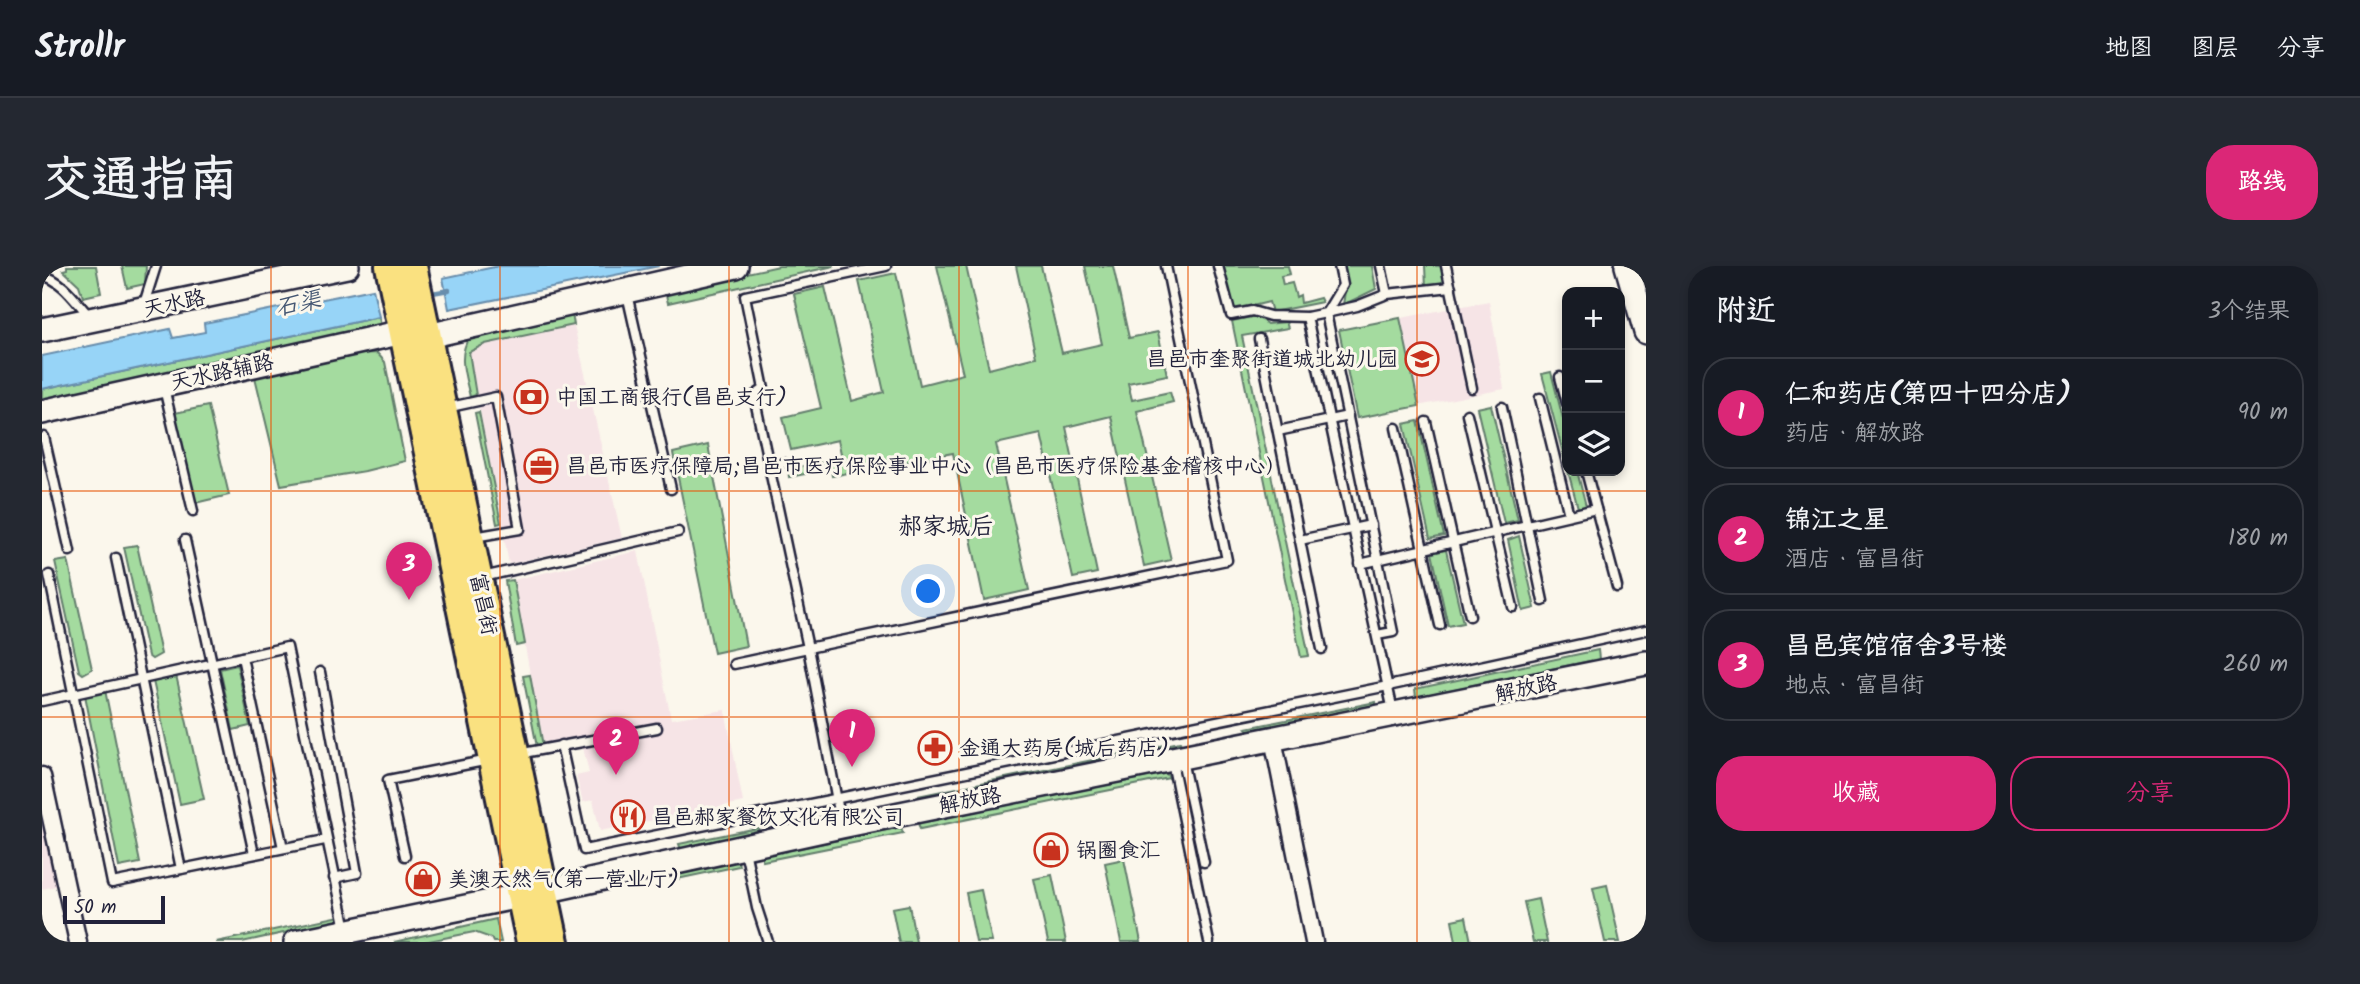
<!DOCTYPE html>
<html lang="zh">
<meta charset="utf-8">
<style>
:root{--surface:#171b24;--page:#242831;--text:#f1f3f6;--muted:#9ea1a6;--line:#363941;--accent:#db2777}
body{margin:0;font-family:Kalam,"LXGW WenKai TC",sans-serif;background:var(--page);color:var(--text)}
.controls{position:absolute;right:21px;top:21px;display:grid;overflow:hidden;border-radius:14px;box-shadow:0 4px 10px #0003}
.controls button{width:63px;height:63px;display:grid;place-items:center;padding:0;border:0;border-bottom:2px solid var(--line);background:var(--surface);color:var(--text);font:35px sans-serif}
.scale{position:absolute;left:21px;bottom:18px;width:102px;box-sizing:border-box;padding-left:7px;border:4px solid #22223b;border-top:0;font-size:19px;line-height:24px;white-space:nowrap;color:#22223b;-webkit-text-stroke:5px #fbf7ec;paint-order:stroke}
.you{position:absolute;left:887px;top:326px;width:24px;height:24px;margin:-18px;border:5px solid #fff;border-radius:50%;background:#1a73e8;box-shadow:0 0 0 10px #1a73e833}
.badge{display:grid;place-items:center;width:46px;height:46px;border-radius:50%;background:var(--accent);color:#fff;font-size:23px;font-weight:700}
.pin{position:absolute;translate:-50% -58px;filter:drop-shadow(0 2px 4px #0008)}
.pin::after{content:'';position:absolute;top:37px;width:24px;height:21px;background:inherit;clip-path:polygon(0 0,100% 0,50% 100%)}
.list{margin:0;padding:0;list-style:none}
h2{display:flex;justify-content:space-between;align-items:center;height:91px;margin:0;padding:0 28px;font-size:30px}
h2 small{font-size:23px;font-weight:400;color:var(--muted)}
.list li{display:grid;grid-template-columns:46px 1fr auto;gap:21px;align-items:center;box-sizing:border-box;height:112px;margin:0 14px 14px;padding:0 14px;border:2px solid var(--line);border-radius:28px}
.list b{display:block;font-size:26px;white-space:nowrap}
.list p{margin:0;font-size:23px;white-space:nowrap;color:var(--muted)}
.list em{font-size:23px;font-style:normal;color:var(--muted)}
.actions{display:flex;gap:14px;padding:21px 28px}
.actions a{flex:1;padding:16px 0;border:2px solid var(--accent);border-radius:28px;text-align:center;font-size:24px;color:var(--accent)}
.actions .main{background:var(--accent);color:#fff}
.icon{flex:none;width:38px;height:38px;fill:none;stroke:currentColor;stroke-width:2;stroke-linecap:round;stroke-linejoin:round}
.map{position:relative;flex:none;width:1604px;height:676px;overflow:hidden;border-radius:28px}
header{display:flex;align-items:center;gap:42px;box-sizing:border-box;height:98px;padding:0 35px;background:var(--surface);border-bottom:2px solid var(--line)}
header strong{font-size:33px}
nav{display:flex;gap:38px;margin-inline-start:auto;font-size:24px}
.intro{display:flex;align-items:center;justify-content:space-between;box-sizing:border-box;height:168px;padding:0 42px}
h1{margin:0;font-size:49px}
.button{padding:18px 32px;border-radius:28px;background:var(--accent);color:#fff;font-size:24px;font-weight:700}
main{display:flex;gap:42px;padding:0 42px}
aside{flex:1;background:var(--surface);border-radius:28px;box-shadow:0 4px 10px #0003}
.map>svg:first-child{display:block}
.built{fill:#f6e4e6}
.green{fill:#a4db9f;stroke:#637e6d;stroke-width:2}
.water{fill:#97d4f7;stroke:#688dac;stroke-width:2}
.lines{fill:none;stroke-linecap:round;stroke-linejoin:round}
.stream{stroke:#688dac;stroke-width:4.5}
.lane-casing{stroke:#22223b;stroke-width:13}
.street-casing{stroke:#22223b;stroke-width:21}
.secondary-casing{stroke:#22223b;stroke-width:28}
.primary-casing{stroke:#22223b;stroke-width:32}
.lane{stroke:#fbf7ec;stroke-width:8}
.street{stroke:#fbf7ec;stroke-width:16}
.secondary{stroke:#fbf7ec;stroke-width:23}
.primary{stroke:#fae180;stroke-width:26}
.grid{fill:none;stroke:#e8590c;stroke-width:2;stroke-opacity:0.55}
.labels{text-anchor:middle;stroke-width:6;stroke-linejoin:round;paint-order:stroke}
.street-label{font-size:21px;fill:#22223b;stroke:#fbf7ec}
.poi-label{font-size:21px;fill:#22223b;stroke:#fbf7ec;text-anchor:start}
.water-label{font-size:23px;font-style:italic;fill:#455773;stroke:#fbf7ec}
.quarter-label{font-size:24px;fill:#22223b;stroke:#fbf7ec}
</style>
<header>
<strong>Strollr</strong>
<nav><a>地图</a><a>图层</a><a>分享</a></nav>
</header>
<div class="intro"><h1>交通指南</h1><a class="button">路线</a></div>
<main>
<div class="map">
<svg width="1604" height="676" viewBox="0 0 1604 676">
<rect width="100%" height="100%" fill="#fbf7ec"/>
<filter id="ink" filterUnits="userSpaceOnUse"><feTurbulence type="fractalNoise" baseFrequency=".0143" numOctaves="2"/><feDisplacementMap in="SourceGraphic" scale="14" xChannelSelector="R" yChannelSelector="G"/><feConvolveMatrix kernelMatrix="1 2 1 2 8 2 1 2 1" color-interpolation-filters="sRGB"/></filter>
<g filter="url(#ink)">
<!-- built -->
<g class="built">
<path d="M1447 35 1462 123 1315 152 1297 64Z"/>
<path d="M532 59 580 272 467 298 427 86 443 78Z"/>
<path d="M596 285 629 453 683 444 701 536 558 565 551 534 541 536 534 510 547 507 539 473 501 480 471 314Z"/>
<path d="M0 538 18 619 0 623Z"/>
</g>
<!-- green -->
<g class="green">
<path d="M25 0H54L59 27 41 31 37 19 21 4 25 3Z"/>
<path d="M80 0H104L103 18 85 22Z"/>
<path d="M737 0H792L626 37 623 25Z"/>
<path d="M895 0H924L947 103 994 91 974 0H999L1020 87 1060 78 1043 0H1071L1087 72 1116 66 1125 109 1086 117 1090 134 1128 126 1131 136 1095 145 1129 294 1102 300 1069 150 1024 161 1055 307 1031 312 999 168 954 178 987 324 942 334 911 187 790 210 789 203 747 211 746 203 800 192 796 174 749 184 741 151 779 142 752 28 783 21 810 135 842 126 817 15 854 7 878 119 921 108Z"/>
<path d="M1179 0H1246L1248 8 1239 10 1241 19 1250 17 1254 31 1258 29 1259 37 1278 32 1280 36 1230 46 1227 36 1190 45Z"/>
<path d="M1300 0H1330L1334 23 1301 39 1304 18Z"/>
<path d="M1383 0H1400L1403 14 1399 17 1384 21Z"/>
<path d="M530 48 532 59 443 78 427 86 434 129 428 131C423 109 415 89 428 70Z"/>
<path d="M1214 50 1225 58 1244 56 1246 62 1200 70 1267 390 1259 391 1190 55Z"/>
<path d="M337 51 339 61 0 135V123Z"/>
<path d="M1358 52 1377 140 1315 152 1297 64Z"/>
<path d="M335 87 343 96 363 195 323 205 239 219 213 111 308 88Z"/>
<path d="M1509 106 1525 168V202L1500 108Z"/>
<path d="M1449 139 1476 254 1462 257 1435 142Z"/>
<path d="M166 140 187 229 153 237 133 147Z"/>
<path d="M437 146 459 257 455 258 433 147Z"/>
<path d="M1376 155 1402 270 1388 273 1362 158Z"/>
<path d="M666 179 704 380 672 387 631 187Z"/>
<path d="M1526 205H1535L1544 240 1536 242Z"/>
<path d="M1477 270 1493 342 1481 345 1466 274Z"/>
<path d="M95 279 119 388 110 393 106 390 82 281Z"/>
<path d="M1404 284 1421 357 1406 360 1390 287Z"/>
<path d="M26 294 50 403 41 408 37 405 13 296Z"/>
<path d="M471 314 483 378 474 380 463 315Z"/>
<path d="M1556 384 1557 393 1374 431 1373 423Z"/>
<path d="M195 399 208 460 191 464 178 403Z"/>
<path d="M134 409 162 533 138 538 111 415Z"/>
<path d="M488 409 501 480 495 481 481 410Z"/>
<path d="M63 424 98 597 77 601 43 429Z"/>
<path d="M1334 436V440L1207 465 1204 462Z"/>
<path d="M1138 476 1140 481 878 534 876 530Z"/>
<path d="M1124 507 1127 512 878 563 876 557Z"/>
<path d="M859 561 861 567 721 595 719 590Z"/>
<path d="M716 562 718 568 639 584 637 578Z"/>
<path d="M1082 593 1099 676H1079L1063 597Z"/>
<path d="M696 595 697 600 635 613 634 608Z"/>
<path d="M1010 609 1024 676H1006L992 613Z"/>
<path d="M1565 619 1578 676H1563L1551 622Z"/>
<path d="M939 624 950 676H934L924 627Z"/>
<path d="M1496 633 1505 676H1491L1482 636Z"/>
<path d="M867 639 874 676H857L850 642Z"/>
<path d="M298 650 297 655 200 676H174Z"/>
<path d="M1424 651 1429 676H1414L1410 654Z"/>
<path d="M454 653 459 676H451L449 672 432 666 382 676H352Z"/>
</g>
<!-- water -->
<g class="water">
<path d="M457 0H617L407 43 401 12Z"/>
<path d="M331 23 337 51 0 123V90L128 63 131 72 163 66 162 57Z"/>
</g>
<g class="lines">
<!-- stream -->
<path class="stream" d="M385 28 407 24"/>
<defs>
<g id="lane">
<path d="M844 0 703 30 722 123 712 130 766 382 1185 294 1124 0"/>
<path d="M1176 0 1189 49 1210 45 1228 50 1265 51 1284 47 1301 19 1297 0"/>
<path d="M1404 0 1430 122"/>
<path d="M0 9C22 15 34 36 49 52"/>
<path d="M585 28 629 223"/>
<path d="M1345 28 1409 21"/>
<path d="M101 41 114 0"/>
<path d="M1265 51 1351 445"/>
<path d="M1217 73 1280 383"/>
<path d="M1518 111 1525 137"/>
<path d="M122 122 151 245"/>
<path d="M1498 132 1527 249"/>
<path d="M1460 141 1501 335"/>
<path d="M404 142 454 131 478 263 432 271"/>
<path d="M1425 148 1471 341"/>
<path d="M1384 156 1428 350"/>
<path d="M1354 162 1398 359"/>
<path d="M1236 165 1306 150"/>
<path d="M0 172 2 171 28 285"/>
<path d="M728 200 742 197"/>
<path d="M1544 205 1575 321"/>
<path d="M143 274 212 588"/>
<path d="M1258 274 1329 259"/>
<path d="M74 292 139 603"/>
<path d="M1318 298 1554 243"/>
<path d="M7 309 70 617 283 574"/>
<path d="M441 311 636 266"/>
<path d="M1335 369 1351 366 1284 47 1315 40 1345 28 1339 0"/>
<path d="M200 391 241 582"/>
<path d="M692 398 766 382 799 556"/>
<path d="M278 406 315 607 292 612"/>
<path d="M0 435 245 381 304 663"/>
<path d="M519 479 542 584 1346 420 1604 364"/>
<path d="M476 488 615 462"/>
<path d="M1140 494 1162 596"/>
<path d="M1130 496 1167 676"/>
<path d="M703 584 715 642 726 676"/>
<path d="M363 590 346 514 447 494"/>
</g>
<g id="street">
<path d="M1231 473 1272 676"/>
<path d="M0 510 36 676"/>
</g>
<g id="secondary">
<path d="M1585 0 1604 66"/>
<path d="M0 64 305 0"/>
<path d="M386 70 694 0"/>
<path d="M0 146 361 66"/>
<path d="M254 676 502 625 799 560 1604 397"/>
</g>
<g id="primary">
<path d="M347 0 488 676"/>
<path d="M371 0 513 676"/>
</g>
</defs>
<!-- lane casing -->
<use href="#lane" class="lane-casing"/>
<!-- street casing -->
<use href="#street" class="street-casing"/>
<!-- secondary casing -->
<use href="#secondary" class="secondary-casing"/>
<!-- primary casing -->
<use href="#primary" class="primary-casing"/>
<!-- lane -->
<use href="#lane" class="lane"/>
<!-- street -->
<use href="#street" class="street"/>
<!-- secondary -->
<use href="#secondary" class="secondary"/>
<!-- primary -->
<use href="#primary" class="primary"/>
</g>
</g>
<!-- grid -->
<path class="grid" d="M229 0V676M458 0V676M687 0V676M917 0V676M1146 0V676M1375 0V676M0 225H1604M0 451H1604"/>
<!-- icons -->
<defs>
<symbol id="school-ring" viewBox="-11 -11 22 22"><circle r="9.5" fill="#fbf7ec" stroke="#c8321e" stroke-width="1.5"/><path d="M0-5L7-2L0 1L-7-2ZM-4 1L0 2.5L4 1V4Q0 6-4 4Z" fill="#c8321e"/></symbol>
<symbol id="bank-ring" viewBox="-11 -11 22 22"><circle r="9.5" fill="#fbf7ec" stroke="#c8321e" stroke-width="1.5"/><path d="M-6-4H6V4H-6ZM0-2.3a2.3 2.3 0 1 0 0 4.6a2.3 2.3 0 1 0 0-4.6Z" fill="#c8321e"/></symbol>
<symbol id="office-ring" viewBox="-11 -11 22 22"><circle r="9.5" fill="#fbf7ec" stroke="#c8321e" stroke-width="1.5"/><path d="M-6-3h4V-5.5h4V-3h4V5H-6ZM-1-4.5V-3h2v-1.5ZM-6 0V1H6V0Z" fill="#c8321e"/></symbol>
<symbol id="pharmacy-ring" viewBox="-11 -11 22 22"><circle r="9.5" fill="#fbf7ec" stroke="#c8321e" stroke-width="1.5"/><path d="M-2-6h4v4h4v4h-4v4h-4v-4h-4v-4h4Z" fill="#c8321e"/></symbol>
<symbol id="restaurant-ring" viewBox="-11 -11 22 22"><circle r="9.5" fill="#fbf7ec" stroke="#c8321e" stroke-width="1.5"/><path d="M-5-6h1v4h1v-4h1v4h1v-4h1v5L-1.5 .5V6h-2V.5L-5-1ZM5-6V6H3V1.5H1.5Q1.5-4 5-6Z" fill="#c8321e"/></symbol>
<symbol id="shop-ring" viewBox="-11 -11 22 22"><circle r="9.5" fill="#fbf7ec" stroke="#c8321e" stroke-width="1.5"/><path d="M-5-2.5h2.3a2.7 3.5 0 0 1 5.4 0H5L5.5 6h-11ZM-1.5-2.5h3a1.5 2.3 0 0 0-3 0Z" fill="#c8321e"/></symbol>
</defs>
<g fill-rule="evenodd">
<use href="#school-ring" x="1361" y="74" width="38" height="38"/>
<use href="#bank-ring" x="470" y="112" width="38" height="38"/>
<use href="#office-ring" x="480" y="181" width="38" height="38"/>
<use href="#pharmacy-ring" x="874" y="463" width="38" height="38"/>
<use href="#restaurant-ring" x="567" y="532" width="38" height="38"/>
<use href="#shop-ring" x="990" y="565" width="38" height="38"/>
<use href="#shop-ring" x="362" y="594" width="38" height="38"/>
</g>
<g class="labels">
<!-- street labels -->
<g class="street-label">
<text transform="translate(132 37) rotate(-12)" y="7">天水路</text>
<text transform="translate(180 106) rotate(-12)" y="7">天水路辅路</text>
<text transform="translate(442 338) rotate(78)" y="7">富昌街</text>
<text transform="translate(1484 422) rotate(-12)" y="7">解放路</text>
<text transform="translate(928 534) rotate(-11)" y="7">解放路</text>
</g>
<!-- poi labels -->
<g class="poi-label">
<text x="1356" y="100" text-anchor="end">昌邑市奎聚街道城北幼儿园</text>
<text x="514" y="138">中国工商银行(昌邑支行)</text>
<text x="524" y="207">昌邑市医疗保障局;昌邑市医疗保险事业中心（昌邑市医疗保险基金稽核中心）</text>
<text x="917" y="489">金通大药房(城后药店)</text>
<text x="610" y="558">昌邑郝家餐饮文化有限公司</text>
<text x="1034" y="591">锅圈食汇</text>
<text x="406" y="620">美澳天然气(第一营业厅)</text>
</g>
<!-- water labels -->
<g class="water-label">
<text transform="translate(256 37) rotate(-12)" y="8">石渠</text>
</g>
<!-- quarter labels -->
<g class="quarter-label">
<text x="904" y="268">郝家城后</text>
</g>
</g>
</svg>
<div class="controls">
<button>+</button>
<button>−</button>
<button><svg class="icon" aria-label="layers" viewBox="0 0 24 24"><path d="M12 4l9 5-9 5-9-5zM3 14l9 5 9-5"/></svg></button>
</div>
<div class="scale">50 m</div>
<div class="you"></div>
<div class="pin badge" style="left:810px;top:501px">1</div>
<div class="pin badge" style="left:574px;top:509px">2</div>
<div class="pin badge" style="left:367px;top:334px">3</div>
</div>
<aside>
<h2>附近<small>3个结果</small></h2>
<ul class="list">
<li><span class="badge">1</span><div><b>仁和药店(第四十四分店)</b><p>药店 · 解放路</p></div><em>90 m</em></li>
<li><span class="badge">2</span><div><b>锦江之星</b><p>酒店 · 富昌街</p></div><em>180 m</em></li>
<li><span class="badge">3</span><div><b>昌邑宾馆宿舍3号楼</b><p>地点 · 富昌街</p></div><em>260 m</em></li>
</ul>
<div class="actions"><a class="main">收藏</a><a>分享</a></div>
</aside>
</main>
